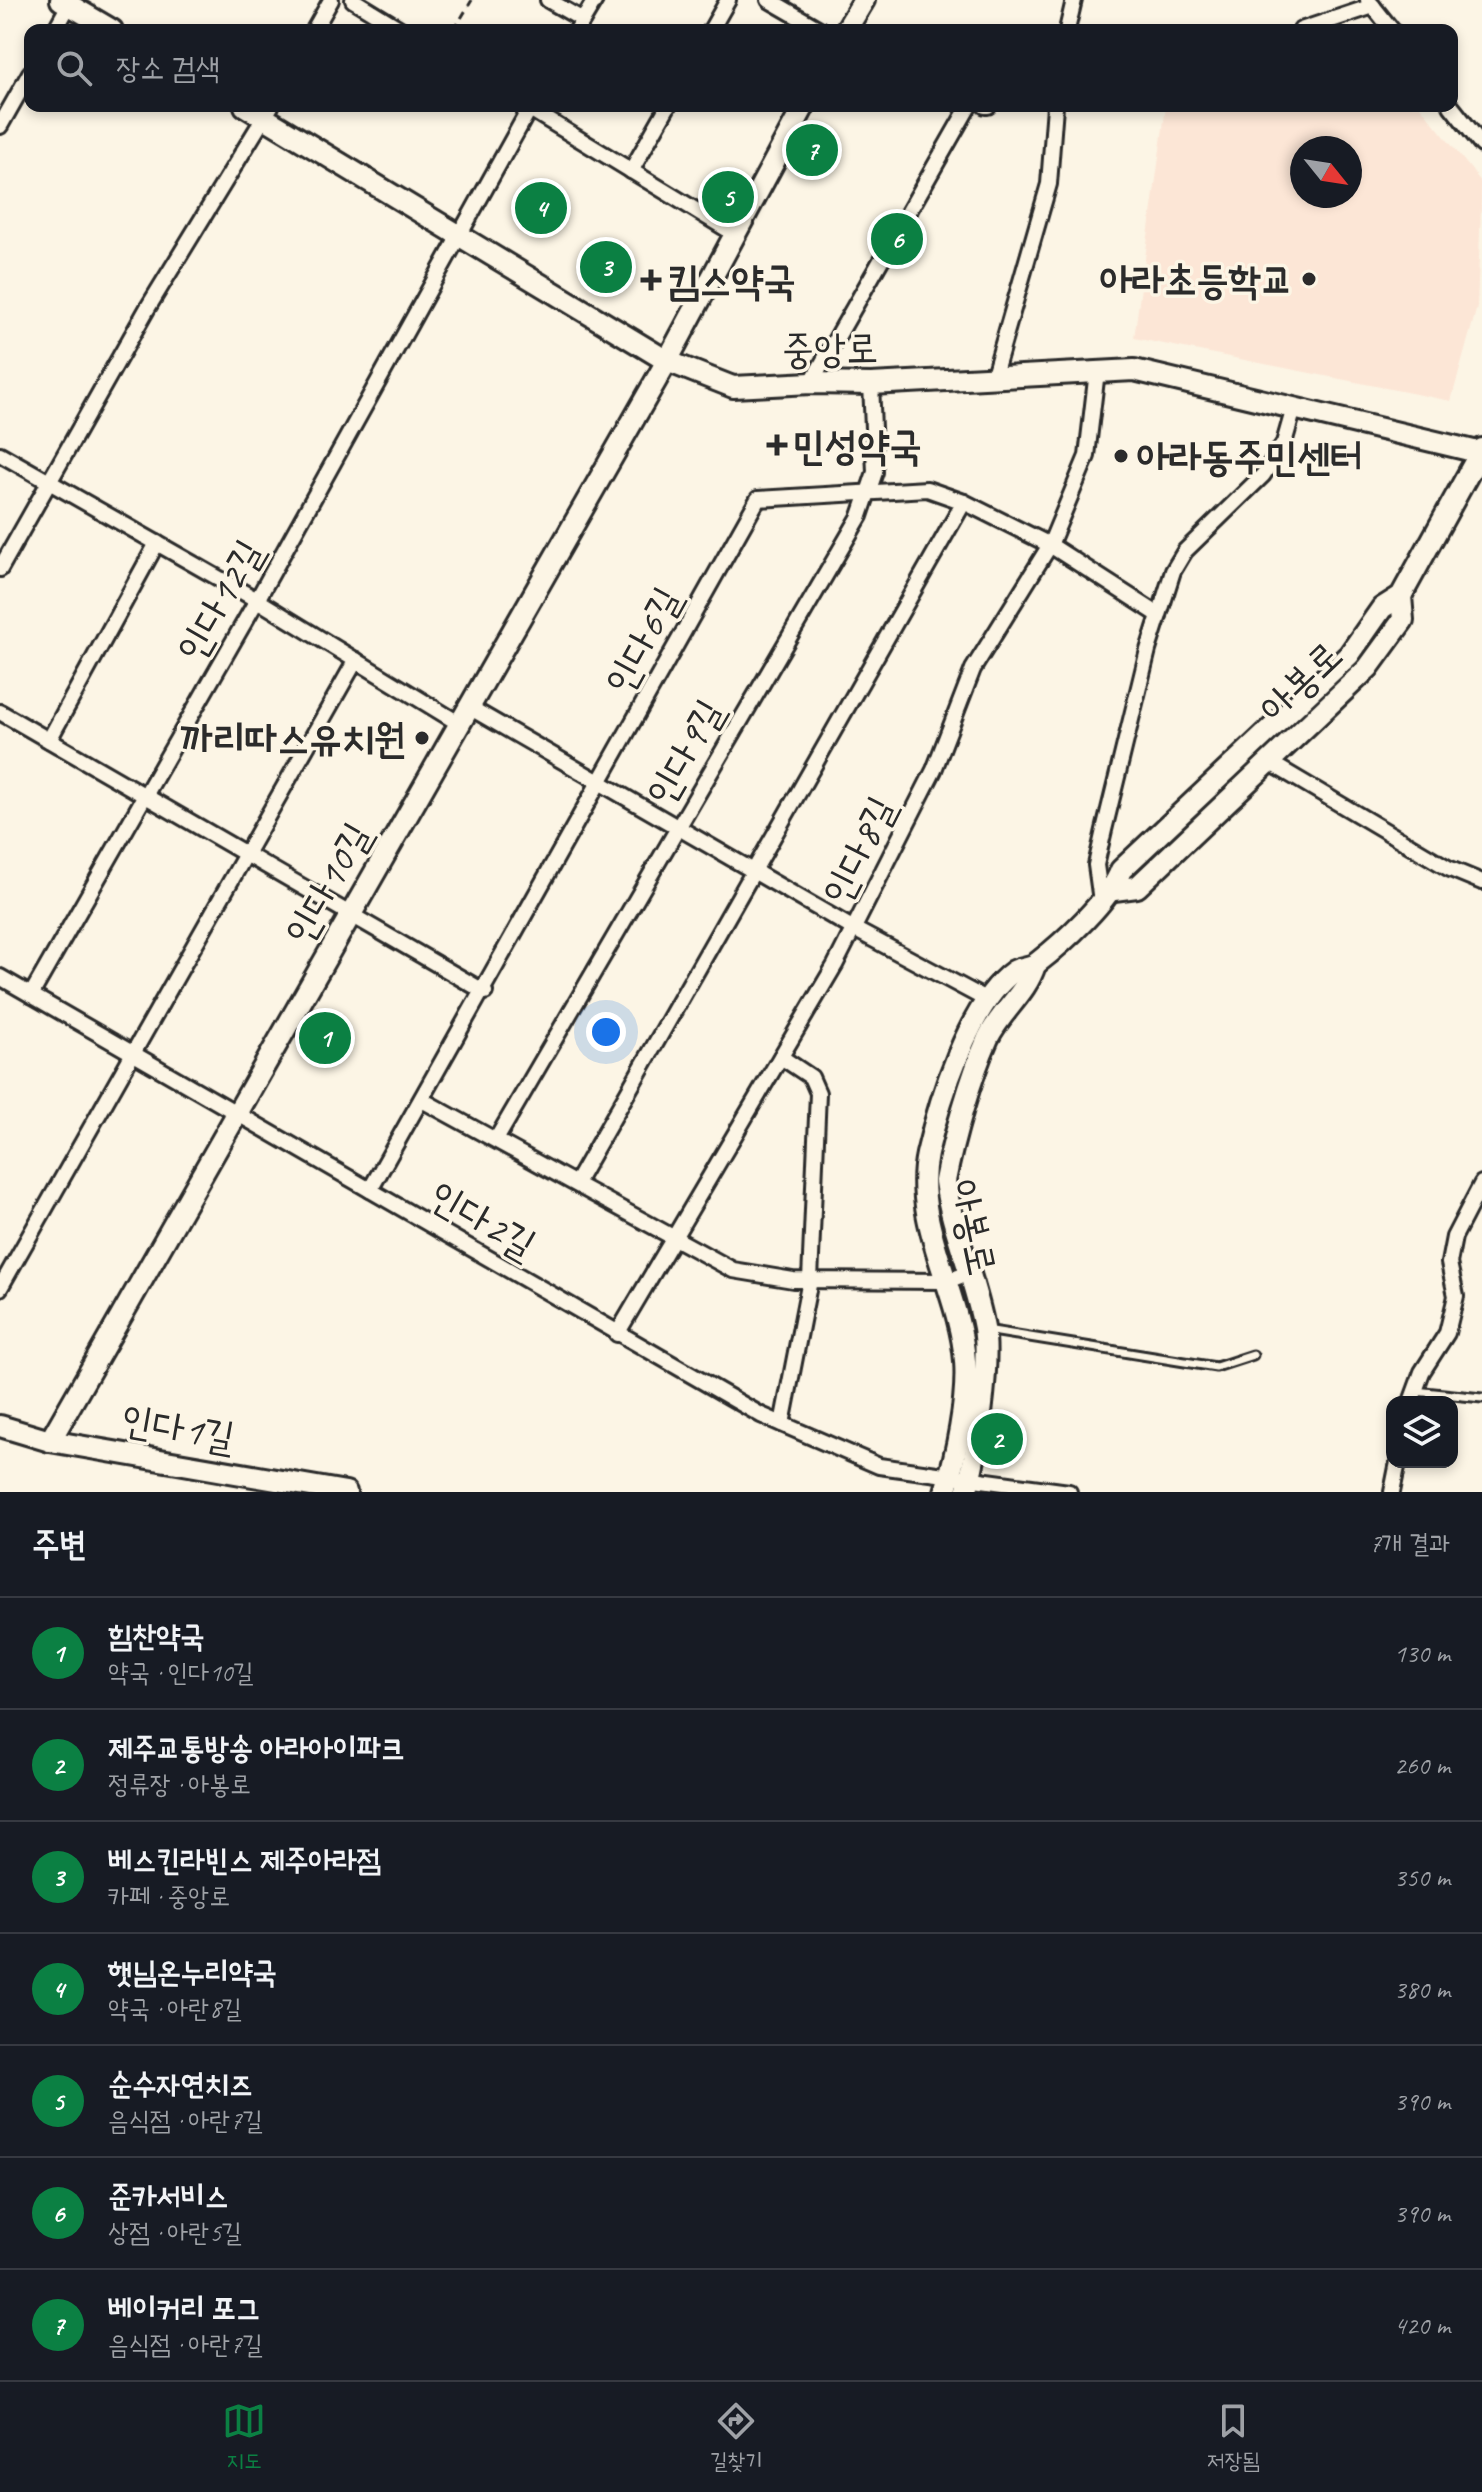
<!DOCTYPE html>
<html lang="ko">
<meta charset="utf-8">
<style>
:root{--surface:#171b24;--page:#242831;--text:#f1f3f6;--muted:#9ea1a6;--line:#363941;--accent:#0b8043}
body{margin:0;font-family:Caveat,"Poor Story",sans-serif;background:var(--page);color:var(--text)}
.controls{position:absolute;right:24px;bottom:24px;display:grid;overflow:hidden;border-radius:16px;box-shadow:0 4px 12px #0003}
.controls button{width:72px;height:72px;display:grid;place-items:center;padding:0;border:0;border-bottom:2px solid var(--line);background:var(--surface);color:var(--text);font:40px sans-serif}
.compass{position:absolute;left:1290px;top:136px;width:72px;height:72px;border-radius:50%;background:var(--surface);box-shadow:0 4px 12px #0003;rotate:120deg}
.you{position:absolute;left:606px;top:1032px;width:28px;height:28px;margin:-20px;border:6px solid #fff;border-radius:50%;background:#1a73e8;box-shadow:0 0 0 12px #1a73e833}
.badge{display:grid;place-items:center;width:52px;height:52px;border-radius:50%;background:var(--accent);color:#fff;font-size:26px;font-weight:700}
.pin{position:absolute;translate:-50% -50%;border:4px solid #fff;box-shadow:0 2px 8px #0006}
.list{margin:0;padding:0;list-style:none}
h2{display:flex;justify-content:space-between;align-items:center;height:104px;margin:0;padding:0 32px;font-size:34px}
h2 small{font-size:26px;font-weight:400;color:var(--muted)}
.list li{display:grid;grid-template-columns:52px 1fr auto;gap:24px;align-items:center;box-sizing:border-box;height:112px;padding:0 32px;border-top:2px solid var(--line)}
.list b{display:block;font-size:30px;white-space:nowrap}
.list p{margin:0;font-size:26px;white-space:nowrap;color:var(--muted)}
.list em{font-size:26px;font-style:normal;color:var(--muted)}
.icon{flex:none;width:44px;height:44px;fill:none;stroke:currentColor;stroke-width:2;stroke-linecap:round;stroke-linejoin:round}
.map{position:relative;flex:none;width:1482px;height:1492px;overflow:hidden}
.search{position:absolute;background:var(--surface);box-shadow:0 4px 12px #0003;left:24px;right:24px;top:24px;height:88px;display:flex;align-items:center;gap:20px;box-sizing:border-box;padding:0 28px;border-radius:16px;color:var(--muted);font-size:30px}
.sheet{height:888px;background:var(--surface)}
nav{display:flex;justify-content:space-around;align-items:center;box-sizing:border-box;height:112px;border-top:2px solid var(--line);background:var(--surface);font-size:22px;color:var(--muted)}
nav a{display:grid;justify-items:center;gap:4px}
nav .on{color:var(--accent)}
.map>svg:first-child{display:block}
.built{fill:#fce6d6;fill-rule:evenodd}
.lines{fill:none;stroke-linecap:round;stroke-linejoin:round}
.lane-casing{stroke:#2b2b2b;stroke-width:13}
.street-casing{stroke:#2b2b2b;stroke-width:20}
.secondary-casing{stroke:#2b2b2b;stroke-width:26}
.path{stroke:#2b2b2b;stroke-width:3;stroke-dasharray:8 6;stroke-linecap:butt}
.lane{stroke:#fcf5e5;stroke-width:7}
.street{stroke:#fcf5e5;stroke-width:14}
.secondary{stroke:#fcf5e5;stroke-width:20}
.poi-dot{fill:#2b2b2b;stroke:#fcf5e5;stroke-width:3}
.labels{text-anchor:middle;stroke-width:7;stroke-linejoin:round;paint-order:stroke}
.poi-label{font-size:40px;font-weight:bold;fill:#2b2b2b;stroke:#fcf5e5;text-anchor:start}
.street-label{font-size:40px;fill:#2b2b2b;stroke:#fcf5e5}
</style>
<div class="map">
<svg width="1482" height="1492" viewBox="0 0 1482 1492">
<rect width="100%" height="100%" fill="#fcf5e5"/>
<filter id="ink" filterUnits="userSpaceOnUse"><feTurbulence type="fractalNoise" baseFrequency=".0125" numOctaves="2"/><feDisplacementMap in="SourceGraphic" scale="16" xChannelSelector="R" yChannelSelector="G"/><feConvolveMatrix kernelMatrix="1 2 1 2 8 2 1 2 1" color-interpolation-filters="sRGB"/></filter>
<g filter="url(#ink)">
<!-- built -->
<path class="built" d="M1166 106H1420L1482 183 1477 307 1451 401 1134 338ZM1302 148H1350V196H1302Z"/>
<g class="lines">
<defs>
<g id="lane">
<path d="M986 1330 1216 1367 1253 1355"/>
<path d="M1415 1391 1482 1398"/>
</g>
<g id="street">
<path d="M353 0 402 30"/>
<path d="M548 0 583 20"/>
<path d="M769 0 821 30"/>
<path d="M1368 0 1392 30"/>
<path d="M55 30 69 5"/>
<path d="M314 30 331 0"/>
<path d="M577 30 595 0"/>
<path d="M711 30 728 0"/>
<path d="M1067 30 1074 0"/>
<path d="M1301 30 1373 6"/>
<path d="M525 106 735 234"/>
<path d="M985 106H988"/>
<path d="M1451 106 1482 145"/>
<path d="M0 126 30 73"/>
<path d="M631 171 668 106"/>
<path d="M994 375 1049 184 1055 106"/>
<path d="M811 383 969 106"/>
<path d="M0 454 257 600 460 724"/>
<path d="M0 569 147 309 271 106"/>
<path d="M469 707 854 929 987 1000"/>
<path d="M0 712 485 992"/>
<path d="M49 740 157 543"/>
<path d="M1269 762 1448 868 1482 882"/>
<path d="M1101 901 1096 865 1104 830 1148 650 1173 571 1185 551 1263 475 1284 443 1294 408"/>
<path d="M0 977 761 1415 879 1466 1069 1492"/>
<path d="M31 995 257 600 531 106"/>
<path d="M781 1057 811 1077 818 1093 810 1280 782 1424"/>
<path d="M422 1100 733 1270 793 1280 947 1281 969 1273"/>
<path d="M497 1138 860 516 875 472 871 384"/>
<path d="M576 1183 964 502"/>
<path d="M370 1190 758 499 927 489 964 502 1050 545 1159 615"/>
<path d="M0 1288 356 660"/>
<path d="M617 1334 835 965 934 770 973 669 1050 545 1087 456 1097 371"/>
<path d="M1411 1402 1422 1372 1447 1333 1456 1296 1449 1263 1454 1237 1482 1183"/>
<path d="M1392 1492 1398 1462"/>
</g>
<g id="secondary">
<path d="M61 0 112 30"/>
<path d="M846 30 864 0"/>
<path d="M245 106 667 361 733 387 811 383 871 384 1134 370 1482 453"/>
<path d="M1114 890 1137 887 1368 668 1403 620 1401 596"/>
<path d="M0 1426 50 1441 346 1492"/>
<path d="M50 1441 667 361 804 106"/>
<path d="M945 1492C956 1455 968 1400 965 1361 960 1292 912 1223 927 1154 939 1102 969 1003 1014 971 1021 967 1030 968 1037 963 1063 943 1110 900 1121 870L1349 655 1382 608 1401 596 1482 449"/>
<path d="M966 1492C977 1456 990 1365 984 1328 975 1278 952 1231 945 1181 953 1139 971 1076 988 1038 1001 1011 1026 994 1035 965"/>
</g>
</defs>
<!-- lane casing -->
<use href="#lane" class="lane-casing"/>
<!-- street casing -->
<use href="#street" class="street-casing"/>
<!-- secondary casing -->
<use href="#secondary" class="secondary-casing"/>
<!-- path -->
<path class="path" d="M454 30 472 0"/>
<!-- lane -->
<use href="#lane" class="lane"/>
<!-- street -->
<use href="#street" class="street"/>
<!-- secondary -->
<use href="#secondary" class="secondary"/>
</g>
</g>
<!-- markers -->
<g class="poi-dot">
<circle cx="1309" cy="279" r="8"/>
<path d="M647 268h8v8h8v8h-8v8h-8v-8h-8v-8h8z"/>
<path d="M773 433h8v8h8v8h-8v8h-8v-8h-8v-8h8z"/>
<circle cx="1121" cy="456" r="8"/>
<circle cx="422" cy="738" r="8"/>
</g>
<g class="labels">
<!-- poi labels -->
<g class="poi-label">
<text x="1293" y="293" text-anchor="end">아라초등학교</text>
<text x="667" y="294">킴스약국</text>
<text x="793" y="459">민성약국</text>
<text x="1137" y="470">아라동주민센터</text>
<text x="406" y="752" text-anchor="end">까리따스유치원</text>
</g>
<!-- street labels -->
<g class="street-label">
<text transform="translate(830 348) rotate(-1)" y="14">중앙로</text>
<text transform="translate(219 600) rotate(-60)" y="14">인다12길</text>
<text transform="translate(642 640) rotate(-61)" y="14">인다6길</text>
<text transform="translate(1300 681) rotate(-44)" y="14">아봉로</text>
<text transform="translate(684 752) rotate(-60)" y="14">인다9길</text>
<text transform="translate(858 850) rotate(-63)" y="14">인다8길</text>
<text transform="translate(327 883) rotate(-60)" y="14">인다10길</text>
<text transform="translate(483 1219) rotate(30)" y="14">인다2길</text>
<text transform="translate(974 1227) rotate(78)" y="14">아봉로</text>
<text transform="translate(178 1427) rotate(10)" y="14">인다1길</text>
</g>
</g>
</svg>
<div class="controls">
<button><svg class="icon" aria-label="layers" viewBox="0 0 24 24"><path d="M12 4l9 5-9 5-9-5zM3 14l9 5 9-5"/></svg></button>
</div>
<svg class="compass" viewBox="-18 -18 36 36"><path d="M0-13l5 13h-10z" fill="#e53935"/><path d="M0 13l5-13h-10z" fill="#9ea1a6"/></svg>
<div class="you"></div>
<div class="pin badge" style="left:325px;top:1038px">1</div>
<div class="pin badge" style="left:997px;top:1439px">2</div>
<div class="pin badge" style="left:606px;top:267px">3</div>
<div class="pin badge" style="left:541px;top:208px">4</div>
<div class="pin badge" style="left:728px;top:197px">5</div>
<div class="pin badge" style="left:897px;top:239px">6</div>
<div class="pin badge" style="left:812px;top:150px">7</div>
<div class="search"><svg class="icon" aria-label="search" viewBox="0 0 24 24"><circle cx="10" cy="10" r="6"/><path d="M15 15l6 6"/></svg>장소 검색</div>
</div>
<section class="sheet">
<h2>주변<small>7개 결과</small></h2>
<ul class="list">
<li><span class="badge">1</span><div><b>힘찬약국</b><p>약국 · 인다10길</p></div><em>130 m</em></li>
<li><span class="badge">2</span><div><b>제주교통방송 아라아이파크</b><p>정류장 · 아봉로</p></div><em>260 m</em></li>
<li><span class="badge">3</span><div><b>베스킨라빈스 제주아라점</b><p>카페 · 중앙로</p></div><em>350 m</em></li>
<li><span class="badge">4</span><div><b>햇님온누리약국</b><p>약국 · 아란8길</p></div><em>380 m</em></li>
<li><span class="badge">5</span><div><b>순수자연치즈</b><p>음식점 · 아란7길</p></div><em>390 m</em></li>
<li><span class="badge">6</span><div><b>준카서비스</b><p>상점 · 아란5길</p></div><em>390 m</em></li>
<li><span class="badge">7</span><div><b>베이커리 포그</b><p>음식점 · 아란7길</p></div><em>420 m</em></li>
</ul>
</section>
<nav>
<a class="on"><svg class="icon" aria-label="map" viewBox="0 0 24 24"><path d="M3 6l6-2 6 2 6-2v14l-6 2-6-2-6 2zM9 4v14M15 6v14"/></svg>지도</a>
<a><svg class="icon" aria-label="directions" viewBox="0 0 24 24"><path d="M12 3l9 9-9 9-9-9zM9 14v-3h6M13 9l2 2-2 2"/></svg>길찾기</a>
<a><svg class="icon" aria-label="saved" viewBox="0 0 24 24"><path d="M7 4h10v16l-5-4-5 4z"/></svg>저장됨</a>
</nav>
